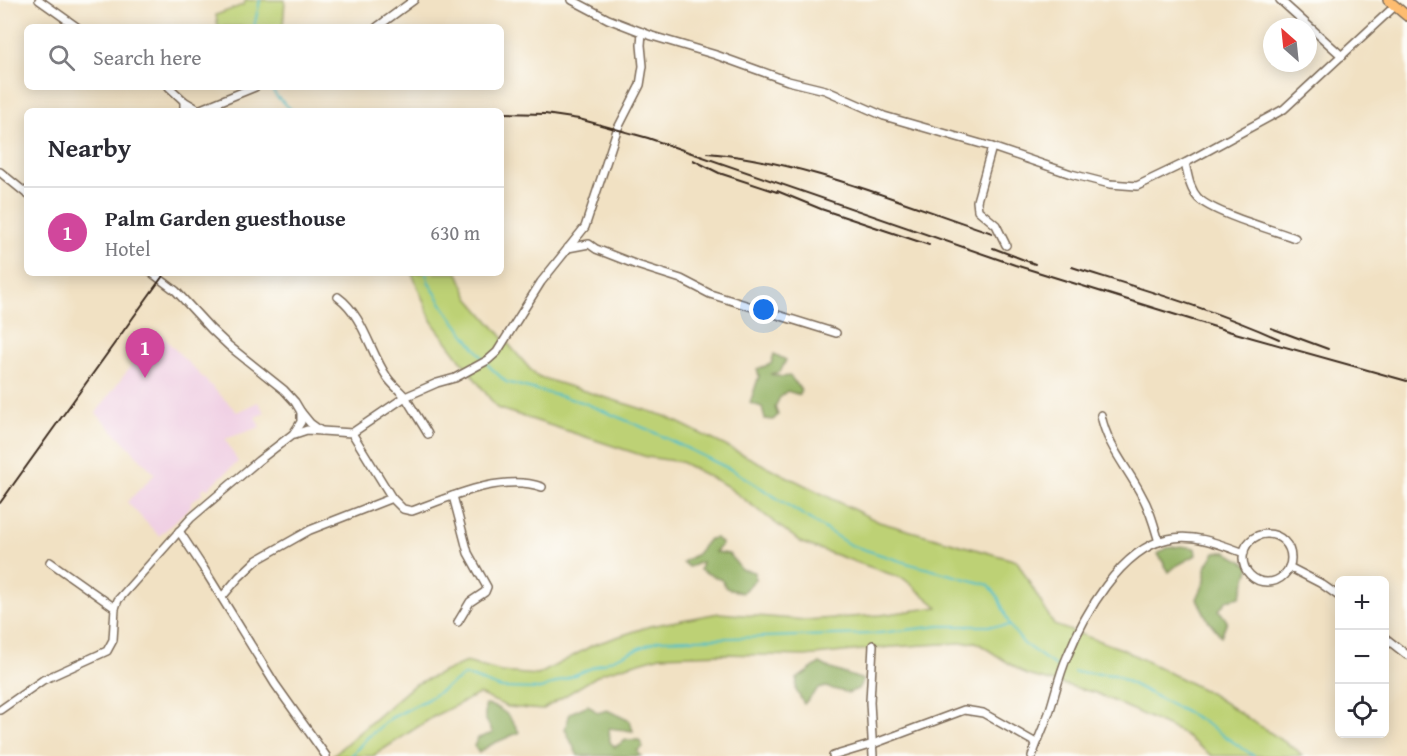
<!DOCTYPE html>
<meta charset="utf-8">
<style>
:root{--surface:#fff;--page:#f7f7f7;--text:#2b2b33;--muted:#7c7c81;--line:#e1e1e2;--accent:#7c3aed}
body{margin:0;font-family:"Gentium Book Plus",serif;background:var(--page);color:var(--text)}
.controls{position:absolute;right:18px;bottom:18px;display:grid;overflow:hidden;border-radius:9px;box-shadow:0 3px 15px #0003}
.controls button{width:54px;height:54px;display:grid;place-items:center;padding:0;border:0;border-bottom:2px solid var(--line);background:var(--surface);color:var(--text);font:30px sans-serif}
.compass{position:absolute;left:1263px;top:18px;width:54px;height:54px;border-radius:50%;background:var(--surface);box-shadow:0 3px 15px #0003;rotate:333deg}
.you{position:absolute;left:764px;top:310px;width:21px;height:21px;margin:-15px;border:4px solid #fff;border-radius:50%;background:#1a73e8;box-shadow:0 0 0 9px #1a73e833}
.badge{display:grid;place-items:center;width:39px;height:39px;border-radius:50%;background:var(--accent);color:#fff;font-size:20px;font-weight:700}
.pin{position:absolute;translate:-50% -50px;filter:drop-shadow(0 2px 3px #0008)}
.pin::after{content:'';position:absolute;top:32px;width:21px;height:18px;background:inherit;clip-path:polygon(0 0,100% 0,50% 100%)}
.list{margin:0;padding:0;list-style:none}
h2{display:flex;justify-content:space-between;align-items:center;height:78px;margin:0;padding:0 24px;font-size:26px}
h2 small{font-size:20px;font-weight:400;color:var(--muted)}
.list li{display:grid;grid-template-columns:39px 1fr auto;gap:18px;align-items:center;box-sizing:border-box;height:90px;padding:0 24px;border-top:2px solid var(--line)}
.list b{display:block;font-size:22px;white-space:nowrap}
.list p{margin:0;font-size:20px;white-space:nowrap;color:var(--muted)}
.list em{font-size:20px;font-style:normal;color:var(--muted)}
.icon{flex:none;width:33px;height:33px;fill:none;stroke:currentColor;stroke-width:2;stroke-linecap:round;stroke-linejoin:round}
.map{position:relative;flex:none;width:1407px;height:756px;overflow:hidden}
.search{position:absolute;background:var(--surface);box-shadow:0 3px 15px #0003;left:24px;top:24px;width:480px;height:66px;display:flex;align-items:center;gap:15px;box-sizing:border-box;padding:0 21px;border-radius:9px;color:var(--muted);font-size:22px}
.panel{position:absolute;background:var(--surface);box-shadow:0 3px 15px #0003;left:24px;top:108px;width:480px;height:168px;border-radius:9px}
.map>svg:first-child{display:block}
.built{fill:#f0d0e4}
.green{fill:#bdd175;stroke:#7c7e4a;stroke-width:1.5}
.forest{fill:#96b366;stroke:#686e42;stroke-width:1.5}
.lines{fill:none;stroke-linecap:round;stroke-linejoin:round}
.stream{stroke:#51bfc8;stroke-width:2}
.minor-casing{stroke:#7b6a58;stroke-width:10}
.major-casing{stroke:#7b6a58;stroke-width:12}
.minor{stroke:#fff;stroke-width:7}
.major{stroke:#fdbc70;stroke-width:9}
.rail{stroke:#3b2a1e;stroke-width:2}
</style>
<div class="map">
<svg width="1407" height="756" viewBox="0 0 1407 756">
<rect width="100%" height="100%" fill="#fdfcf7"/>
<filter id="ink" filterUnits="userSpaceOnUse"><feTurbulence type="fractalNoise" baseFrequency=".0167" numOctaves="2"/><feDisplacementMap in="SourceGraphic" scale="12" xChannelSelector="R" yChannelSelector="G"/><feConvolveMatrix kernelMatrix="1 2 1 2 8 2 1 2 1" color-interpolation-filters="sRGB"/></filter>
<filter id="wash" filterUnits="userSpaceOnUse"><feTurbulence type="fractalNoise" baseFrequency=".008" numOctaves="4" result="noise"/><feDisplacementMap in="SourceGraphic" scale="24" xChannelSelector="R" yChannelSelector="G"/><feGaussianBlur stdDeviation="1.35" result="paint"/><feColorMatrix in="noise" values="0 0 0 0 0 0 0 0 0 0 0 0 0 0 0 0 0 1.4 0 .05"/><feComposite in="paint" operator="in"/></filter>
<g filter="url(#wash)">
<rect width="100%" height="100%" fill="#f1e1c3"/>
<!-- built -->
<path class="built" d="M157 331 237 412 258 402 265 413 255 417 260 427 225 439 238 462 207 489 205 487 201 491 203 494 191 501V506L159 536 127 502 155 474 96 413Z"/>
<!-- green -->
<g class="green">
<path d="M246 0H285L283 27H218L216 15 243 5Z"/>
<path d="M412 273H458L469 298 536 376 665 416 879 522 1017 561 1054 625 1122 649 1208 692 1297 750 1302 756H1212L1180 732 1096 693 1027 675 976 642 891 647 805 656 724 654 660 656 602 673 542 710 508 707 479 694 436 715 373 756H332L414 685 466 662 501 672 538 675 593 645 650 626 719 613 805 620 881 615 938 607 904 579 802 543 725 485 681 462 647 457 497 408 432 322Z"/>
</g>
<!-- forest -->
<g class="forest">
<path d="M774 354 786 360 780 372 770 374 782 377 790 376 801 390 800 395 787 391 780 397 775 407 778 415 773 420 765 419 762 407 750 403 759 376 757 369 771 364Z"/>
<path d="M716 538 722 544 715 552 729 554 741 569 755 572V580L742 593 726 588 722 580 700 570 702 562 689 567 683 562 697 554 709 539Z"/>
<path d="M1181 546 1195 548 1196 555 1176 566 1169 572 1158 554 1167 548Z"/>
<path d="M1215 552H1227L1250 566 1240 597 1227 600 1219 610 1227 621 1221 636 1208 620 1197 599 1205 581V568Z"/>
<path d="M820 663 831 669 863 680 858 689 848 693 826 687 818 689 804 704 796 690 797 679Z"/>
<path d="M485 705C502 706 511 717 519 732 507 739 486 744 479 753L474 746 478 738 493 733 485 718Z"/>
<path d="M588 705 598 713 607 710 630 721 633 731 609 728 610 742 615 747 626 740H639L643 747 637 751 641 756H578L565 729 570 713Z"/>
</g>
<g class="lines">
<!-- stream -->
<g class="stream">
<path d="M254 27 260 0"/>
<path d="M270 87 277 97 293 111"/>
<path d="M426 273 429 283 446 310 489 366 506 382 582 402 649 430 736 472 850 545 910 564 989 585 998 597 1010 626 1024 644 1057 667"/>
<path d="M1074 672 1115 675 1199 719 1254 756"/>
<path d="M351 756 367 738 391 718 428 699 465 675 501 688 541 689 659 640 871 634 940 626H1010"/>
</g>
</g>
</g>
<g filter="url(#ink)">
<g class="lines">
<defs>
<g id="minor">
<path d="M39 0 77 27"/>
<path d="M572 0 608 19 652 36 716 55 788 81 825 90 884 116 992 147 1071 174 1110 184 1137 186 1185 163 1284 109 1395 6"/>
<path d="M1280 0 1342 56"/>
<path d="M377 27 414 0"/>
<path d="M169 87 184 101 199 110"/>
<path d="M184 101V111"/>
<path d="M196 111 255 87"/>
<path d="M992 147 977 201 978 210 996 225 1006 245"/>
<path d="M1185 163C1188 175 1189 188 1198 198 1213 213 1273 230 1295 238"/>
<path d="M0 172 27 194"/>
<path d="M568 248 589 244 596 249 637 265 681 279 710 294 836 333"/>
<path d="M338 297C363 315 370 352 387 377 392 385 401 391 406 398 413 410 421 422 428 434"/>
<path d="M301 412 310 423 321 431"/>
<path d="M1101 415C1107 446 1127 467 1141 494 1150 509 1154 525 1159 542"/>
<path d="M352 433 392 498 403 509 412 511C450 497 501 473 542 487"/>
<path d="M295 434 307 430 352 433 405 397 437 383 455 378 488 360 497 352 541 282 585 227 617 130 640 85 643 66 641 45 642 32"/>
<path d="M453 496 468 553 487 587 485 592 470 602 458 622"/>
<path d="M179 531 204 569 275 684 326 756"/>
<circle cx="1267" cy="558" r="24"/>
<path d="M50 562 115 608"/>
<path d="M1289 567 1320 583 1340 597"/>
<path d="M222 597 239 577 257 560 310 530 392 498"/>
<path d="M1384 637 1407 655"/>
<path d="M873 645 870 702 873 756"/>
<path d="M0 710 43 680 107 651 113 640 115 608 118 600 191 518 258 461 293 434 301 422V412L295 402 284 390 229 346 211 329 176 291 152 273"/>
<path d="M833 756 873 744 964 710 983 713 1036 743"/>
<path d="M1032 756C1037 742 1043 728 1049 713 1055 695 1059 675 1067 657 1084 615 1120 549 1168 539 1194 533 1220 544 1244 553"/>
</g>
<path id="major" d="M1388 0 1407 16"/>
</defs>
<!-- minor casing -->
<use href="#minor" class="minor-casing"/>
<!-- major casing -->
<use href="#major" class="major-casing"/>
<!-- minor -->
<use href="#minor" class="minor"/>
<!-- major -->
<use href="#major" class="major"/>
<!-- rail -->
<g class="rail">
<path d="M501 113 545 114 579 119 648 138 1015 265 1228 331 1407 381"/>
<path d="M707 153C805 161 899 202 992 233"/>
<path d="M693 160 719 173 777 192"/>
<path d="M777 191 821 209 929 245"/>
<path d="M993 248 1035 264"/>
<path d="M1072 267C1142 289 1212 309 1279 339"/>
<path d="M1271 328 1328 349"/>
<path d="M0 503 165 273"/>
</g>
</g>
</g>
</svg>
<div class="controls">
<button>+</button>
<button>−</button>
<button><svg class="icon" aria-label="locate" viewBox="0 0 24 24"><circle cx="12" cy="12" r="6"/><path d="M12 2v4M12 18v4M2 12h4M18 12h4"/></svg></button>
</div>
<svg class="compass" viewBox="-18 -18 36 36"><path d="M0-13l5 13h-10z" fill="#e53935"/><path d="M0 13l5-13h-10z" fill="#7c7c81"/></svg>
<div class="you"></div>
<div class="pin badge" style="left:145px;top:378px;background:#d1479c">1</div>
<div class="search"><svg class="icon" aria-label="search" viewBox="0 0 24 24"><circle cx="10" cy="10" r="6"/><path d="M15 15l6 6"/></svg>Search here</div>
<section class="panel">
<h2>Nearby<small></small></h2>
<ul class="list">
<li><span class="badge" style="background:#d1479c">1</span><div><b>Palm Garden guesthouse</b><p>Hotel</p></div><em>630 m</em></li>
</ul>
</section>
</div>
